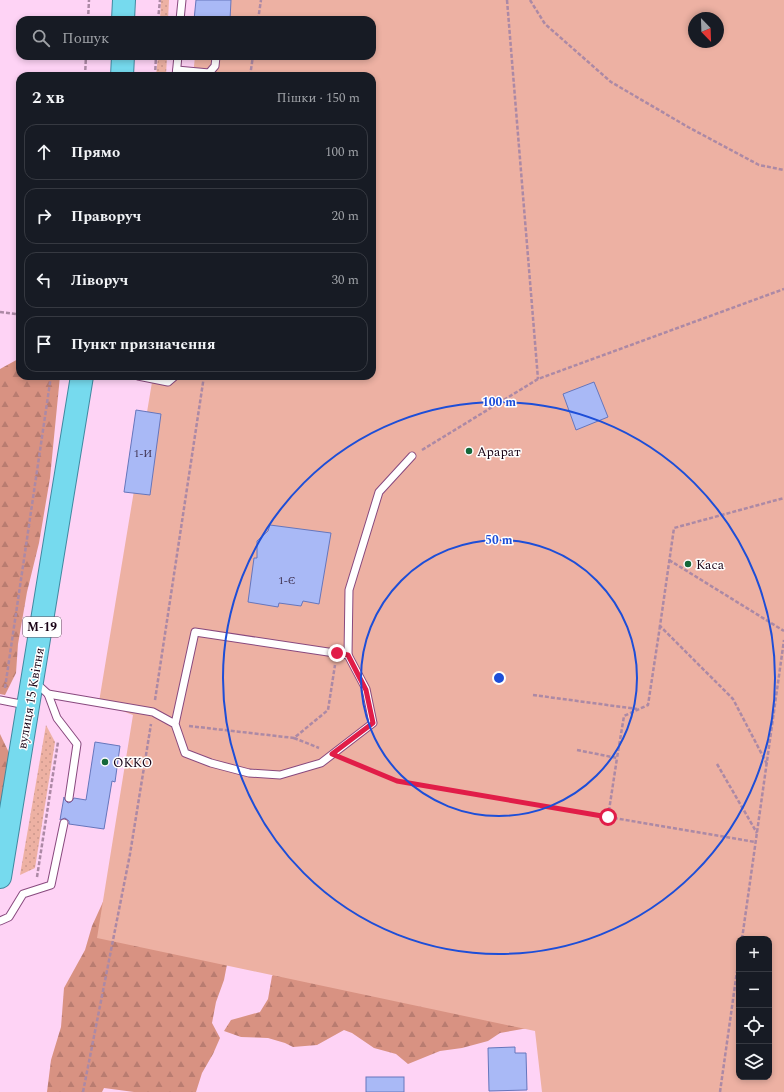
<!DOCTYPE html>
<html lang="uk">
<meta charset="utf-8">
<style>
:root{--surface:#171b24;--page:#20242c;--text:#f1f3f6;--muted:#9ea1a6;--line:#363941}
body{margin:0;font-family:Spectral,serif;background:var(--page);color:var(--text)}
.controls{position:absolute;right:12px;bottom:12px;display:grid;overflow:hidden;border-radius:8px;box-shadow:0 2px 6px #0003}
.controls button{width:36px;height:36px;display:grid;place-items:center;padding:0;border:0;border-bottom:1px solid var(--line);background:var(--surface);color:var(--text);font:20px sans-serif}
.compass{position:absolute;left:688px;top:12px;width:36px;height:36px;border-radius:50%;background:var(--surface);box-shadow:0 2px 6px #0003;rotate:157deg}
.stop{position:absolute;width:12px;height:12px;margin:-9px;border:3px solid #e11d48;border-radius:50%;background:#fff}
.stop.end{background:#e11d48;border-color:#fff;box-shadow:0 1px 4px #0008}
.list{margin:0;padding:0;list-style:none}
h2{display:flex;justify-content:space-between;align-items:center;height:52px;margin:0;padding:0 16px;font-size:17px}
h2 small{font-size:13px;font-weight:400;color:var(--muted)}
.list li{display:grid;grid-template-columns:26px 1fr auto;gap:12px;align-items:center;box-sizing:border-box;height:56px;margin:0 8px 8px;padding:0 8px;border:1px solid var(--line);border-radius:12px}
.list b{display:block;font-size:15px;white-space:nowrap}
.list em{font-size:13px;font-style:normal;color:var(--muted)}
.icon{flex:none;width:22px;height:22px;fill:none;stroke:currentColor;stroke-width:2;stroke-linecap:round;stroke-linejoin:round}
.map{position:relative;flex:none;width:784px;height:1092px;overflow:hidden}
.search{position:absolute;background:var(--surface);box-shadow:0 2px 6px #0003;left:16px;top:16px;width:360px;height:44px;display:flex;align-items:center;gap:10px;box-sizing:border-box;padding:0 14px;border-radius:12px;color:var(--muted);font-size:15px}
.panel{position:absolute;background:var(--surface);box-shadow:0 2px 6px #0003;left:16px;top:72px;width:360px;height:308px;border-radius:12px}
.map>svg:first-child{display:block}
.grass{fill:url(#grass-dots)}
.forest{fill:url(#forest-firs)}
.park{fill:#edb1a3;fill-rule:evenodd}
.building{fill:#a9b9f6;stroke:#6676bc}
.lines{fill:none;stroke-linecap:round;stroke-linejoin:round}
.service-casing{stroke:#88497e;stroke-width:9}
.trunk-casing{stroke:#4089a0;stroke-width:24}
.path{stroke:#ac89a5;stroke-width:2.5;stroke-dasharray:4 2;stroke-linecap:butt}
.service{stroke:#fff;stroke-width:7}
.trunk{stroke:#76daee;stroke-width:22}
.route{stroke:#e11d48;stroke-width:5}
.ring{fill:none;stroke:#1d4ed8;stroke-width:2}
.poi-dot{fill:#15683a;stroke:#fff;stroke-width:1.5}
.labels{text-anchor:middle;stroke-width:3;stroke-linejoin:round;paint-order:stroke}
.number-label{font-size:11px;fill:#3e304e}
.shield{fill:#fff;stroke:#5f4f5c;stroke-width:1}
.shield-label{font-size:12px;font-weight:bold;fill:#1a0316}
.poi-label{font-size:13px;fill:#1a0316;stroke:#fff;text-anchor:start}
.street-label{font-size:13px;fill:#1a0316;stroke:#fff}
.centre{fill:#1d4ed8;stroke:#fff;stroke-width:2}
.ring-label{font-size:12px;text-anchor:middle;font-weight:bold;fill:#1d4ed8;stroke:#fff;stroke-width:3;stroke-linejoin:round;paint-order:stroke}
</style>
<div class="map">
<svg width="784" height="1092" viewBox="0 0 784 1092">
<defs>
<pattern id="grass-dots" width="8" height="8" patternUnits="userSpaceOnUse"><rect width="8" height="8" fill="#edb1a3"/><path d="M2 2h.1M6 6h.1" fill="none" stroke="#cb978c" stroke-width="1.8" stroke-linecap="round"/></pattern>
<pattern id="forest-firs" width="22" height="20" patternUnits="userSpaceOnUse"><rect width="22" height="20" fill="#d89282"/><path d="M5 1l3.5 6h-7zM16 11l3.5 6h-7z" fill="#b97c70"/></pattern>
</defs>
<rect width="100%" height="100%" fill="#fed3f5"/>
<!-- grass -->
<g class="grass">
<path d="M161 0H169L168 20H160Z"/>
<path d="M158 56H167L166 76H156Z"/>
<path d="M46 725 55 742 35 868 20 875Z"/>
</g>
<!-- forest -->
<g class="forest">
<path d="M20 358V376H60L50 478 39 543 27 592 18 644 16 673 5 695 0 694V369Z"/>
<path d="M0 734 12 759 0 815Z"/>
<path d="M107 893 229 954 224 980 216 1002 212 1023 220 1038 213 1054 202 1073 196 1092H134L104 1088 102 1092H47L51 1060 61 1027 64 988 85 950 92 926Z"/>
<path d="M284 963 534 1027 500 1033 488 1041 462 1048 440 1051 408 1064 396 1054 374 1048 352 1033 344 1030 317 1045 293 1047 285 1043 268 1038 241 1037 224 1031 231 1020 260 1012 268 999 272 976Z"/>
</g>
<!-- park -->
<path class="park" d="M203 0H784V1092H542L535 1031 97 938 133 715 99 702 153 376H372V76H193L195 56H372V20H201ZM694 18H718V42H694ZM739 939H769V1077H739Z"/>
<!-- building -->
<g class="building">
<path d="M196 0H231L230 20H194Z"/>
<path d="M594 382 608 417 576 430 563 394Z"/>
<path d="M136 410 161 414 150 495 124 492Z"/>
<path d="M270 525 331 533 319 604 303 601 301 606 279 603 278 607 248 602 254 558H257V541L268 531Z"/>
<path d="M95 742 120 746 115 782 112 781 104 829 69 824V821L65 818 60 820 64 797 65 800 68 803 71 802 74 798 86 800Z"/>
<path d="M515 1047V1053H526L527 1090 489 1091 488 1048Z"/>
<rect x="366" y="1077" width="38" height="15"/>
</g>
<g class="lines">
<defs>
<g id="service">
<path d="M180 20 182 0"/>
<path d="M177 70 209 73 215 66 216 57"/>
<path d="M176 76 178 56"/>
<path d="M138 376 168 382 175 376"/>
<path d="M348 655 349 590 379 492 412 456"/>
<path d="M36 683 48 694 57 718 77 744 69 798"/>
<path d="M48 694 153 712 175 724 195 632 348 655 366 689 373 723 321 763 280 775 249 773 211 763 185 753 175 724"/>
<path d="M0 700 26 705"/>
<path d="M0 921 9 917 23 894 51 885 64 823"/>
</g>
<g id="trunk">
<path d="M123 20 124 0"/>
<path d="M122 76 123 56"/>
<path d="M0 877 82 376"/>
</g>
</defs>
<!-- service casing -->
<use href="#service" class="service-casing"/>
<!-- trunk casing -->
<use href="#trunk" class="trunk-casing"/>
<!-- path -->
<g class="path">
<path d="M507 0 538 379"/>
<path d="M530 0 545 24 611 82 688 127 759 165 784 170"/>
<path d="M88 20 89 0"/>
<path d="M158 20 160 0"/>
<path d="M258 20 261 0"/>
<path d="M85 76 86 56"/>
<path d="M155 76 156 56"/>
<path d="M250 76 253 56"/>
<path d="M0 312 16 314 20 313"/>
<path d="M422 450 538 379 784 289"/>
<path d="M669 560 784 631"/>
<path d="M5 688 51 376"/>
<path d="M533 695 637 709"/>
<path d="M155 700 204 376"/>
<path d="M189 726 294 738 328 710 335 665"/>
<path d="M294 738 319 748"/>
<path d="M577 750 617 758 624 716 648 705 660 626"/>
<path d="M345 760 397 781 755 842"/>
<path d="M717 764 757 833"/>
<path d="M767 764 733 699 660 626 674 528 784 498"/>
<path d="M608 817 617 758"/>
<path d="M37 877 58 742"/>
<path d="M742 939 784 640"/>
<path d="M83 1092 130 854 151 724"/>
<path d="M720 1092 739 957"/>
</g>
<!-- service -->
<use href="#service" class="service"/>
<!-- trunk -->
<use href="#trunk" class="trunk"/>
</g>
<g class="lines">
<!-- route -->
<path class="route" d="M337 653 348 655 366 690 373 723 332 754 397 781 608 817"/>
</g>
<!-- distance rings -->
<g class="ring">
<circle cx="499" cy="678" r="138"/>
<circle cx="499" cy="678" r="276"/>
</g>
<!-- markers -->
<g class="poi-dot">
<circle cx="469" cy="451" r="4"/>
<circle cx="688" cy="564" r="4"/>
<circle cx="105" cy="762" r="4"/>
</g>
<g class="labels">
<!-- number labels -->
<g class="number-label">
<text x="143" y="457">1-И</text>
<text x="287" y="584">1-Є</text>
</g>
<!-- shield labels -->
<rect class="shield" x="23" y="617" width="38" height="20" rx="3"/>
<g class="shield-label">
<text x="42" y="631">М-19</text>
</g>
<!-- poi labels -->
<g class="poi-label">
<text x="477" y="456">Арарат</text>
<text x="696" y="569">Каса</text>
<text x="113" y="767">ОККО</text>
</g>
<!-- street labels -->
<g class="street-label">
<text transform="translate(30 698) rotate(-80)" y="5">вулиця 15 Квітня</text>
</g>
</g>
<circle cx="499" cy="678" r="6" class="centre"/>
<g class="ring-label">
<text x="499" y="406">100 m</text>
<text x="499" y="544">50 m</text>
</g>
</svg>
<div class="controls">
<button>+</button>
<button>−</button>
<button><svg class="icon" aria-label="locate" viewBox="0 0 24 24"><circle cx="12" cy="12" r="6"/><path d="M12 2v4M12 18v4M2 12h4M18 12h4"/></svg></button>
<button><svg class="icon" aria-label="layers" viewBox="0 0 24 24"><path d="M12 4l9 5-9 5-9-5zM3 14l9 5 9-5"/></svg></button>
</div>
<svg class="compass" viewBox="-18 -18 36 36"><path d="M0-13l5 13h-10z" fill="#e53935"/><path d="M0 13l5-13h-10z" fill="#9ea1a6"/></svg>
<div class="stop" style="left:608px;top:817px"></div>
<div class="stop end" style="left:337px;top:653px"></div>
<div class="search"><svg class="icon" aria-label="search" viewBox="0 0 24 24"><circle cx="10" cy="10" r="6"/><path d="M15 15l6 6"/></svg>Пошук</div>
<section class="panel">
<h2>2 хв<small>Пішки · 150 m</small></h2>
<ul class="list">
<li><svg class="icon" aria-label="ahead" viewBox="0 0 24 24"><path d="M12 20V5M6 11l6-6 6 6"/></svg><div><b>Прямо</b></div><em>100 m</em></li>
<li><svg class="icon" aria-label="right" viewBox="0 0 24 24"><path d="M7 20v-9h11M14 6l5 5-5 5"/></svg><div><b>Праворуч</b></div><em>20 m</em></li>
<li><svg class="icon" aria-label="left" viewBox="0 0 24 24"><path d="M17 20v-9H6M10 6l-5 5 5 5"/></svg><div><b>Ліворуч</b></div><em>30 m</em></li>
<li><svg class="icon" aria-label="arrive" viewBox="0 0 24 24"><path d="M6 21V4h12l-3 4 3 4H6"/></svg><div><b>Пункт призначення</b></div></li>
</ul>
</section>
</div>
